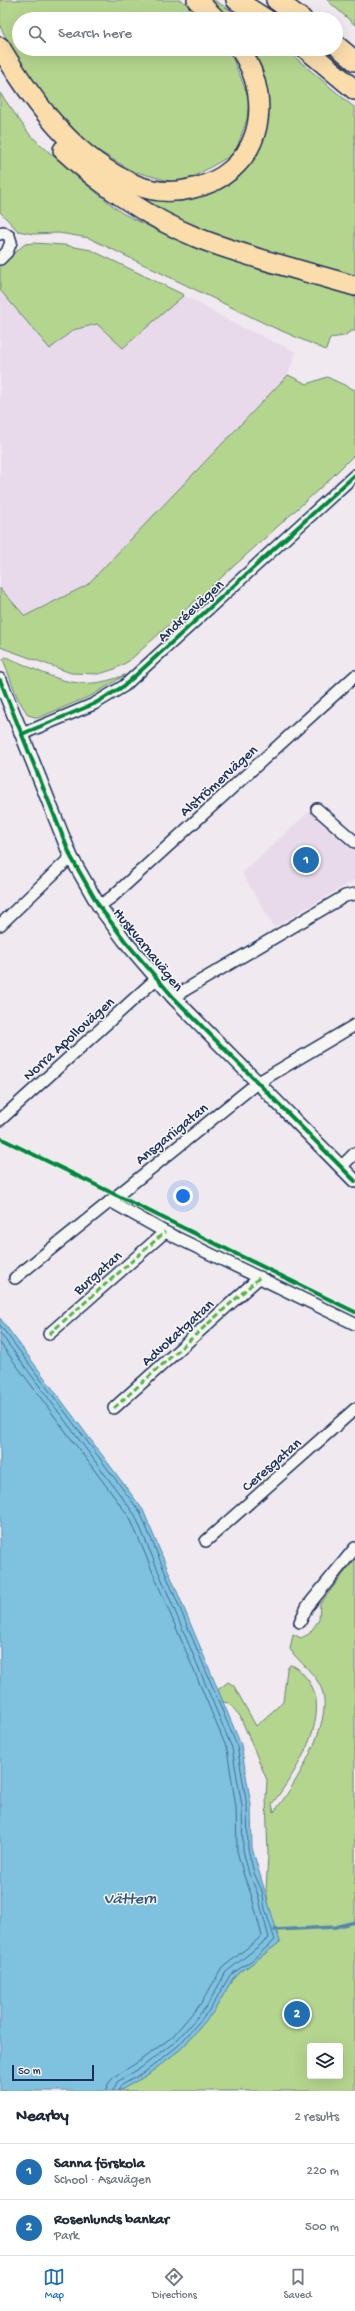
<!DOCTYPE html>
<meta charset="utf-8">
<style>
:root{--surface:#fff;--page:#f6f6f7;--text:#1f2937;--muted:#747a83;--line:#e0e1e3;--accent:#1f6fb2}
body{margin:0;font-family:"Gochi Hand",sans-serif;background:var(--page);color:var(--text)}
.controls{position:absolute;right:12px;bottom:12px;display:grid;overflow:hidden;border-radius:4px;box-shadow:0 4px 16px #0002}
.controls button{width:36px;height:36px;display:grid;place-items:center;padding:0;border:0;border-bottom:1px solid var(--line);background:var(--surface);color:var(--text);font:20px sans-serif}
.scale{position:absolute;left:12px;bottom:10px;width:82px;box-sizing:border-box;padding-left:4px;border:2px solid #1b2f5e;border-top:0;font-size:11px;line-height:14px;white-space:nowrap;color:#1b2f5e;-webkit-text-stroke:3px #f6f6f2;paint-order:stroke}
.you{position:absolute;left:183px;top:1196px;width:14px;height:14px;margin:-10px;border:3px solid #fff;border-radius:50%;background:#1a73e8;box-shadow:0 0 0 6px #1a73e833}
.badge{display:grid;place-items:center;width:26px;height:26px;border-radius:50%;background:var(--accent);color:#fff;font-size:13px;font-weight:700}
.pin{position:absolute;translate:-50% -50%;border:2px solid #fff;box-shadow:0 1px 4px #0006}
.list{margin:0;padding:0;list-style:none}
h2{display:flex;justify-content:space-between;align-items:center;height:52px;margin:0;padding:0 16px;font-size:17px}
h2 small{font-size:13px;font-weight:400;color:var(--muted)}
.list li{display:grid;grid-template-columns:26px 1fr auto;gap:12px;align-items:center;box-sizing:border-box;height:56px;padding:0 16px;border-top:1px solid var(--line)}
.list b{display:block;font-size:15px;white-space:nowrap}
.list p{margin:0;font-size:13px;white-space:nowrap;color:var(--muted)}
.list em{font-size:13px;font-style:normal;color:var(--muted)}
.icon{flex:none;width:22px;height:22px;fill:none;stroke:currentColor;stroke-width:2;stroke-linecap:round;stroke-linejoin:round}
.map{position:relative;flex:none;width:355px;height:2091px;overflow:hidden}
.search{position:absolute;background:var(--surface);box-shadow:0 4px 16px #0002;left:12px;right:12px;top:12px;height:44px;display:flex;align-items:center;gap:10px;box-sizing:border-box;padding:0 14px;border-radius:22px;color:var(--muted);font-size:15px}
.sheet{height:164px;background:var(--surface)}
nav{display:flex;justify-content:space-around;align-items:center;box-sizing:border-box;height:56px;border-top:1px solid var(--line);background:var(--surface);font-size:11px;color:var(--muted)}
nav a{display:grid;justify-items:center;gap:2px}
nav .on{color:var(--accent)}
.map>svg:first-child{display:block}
.built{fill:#e9daeb}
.green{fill:#b4d58e;stroke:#688276;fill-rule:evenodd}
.water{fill:#7fc2e0;stroke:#5787ac}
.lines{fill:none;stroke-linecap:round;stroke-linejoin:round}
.shore{stroke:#436a92;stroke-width:1}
.stream{stroke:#5787ac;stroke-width:3.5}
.minor-casing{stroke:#1b2f5e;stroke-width:14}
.tertiary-casing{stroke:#1b2f5e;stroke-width:16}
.motorway-casing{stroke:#1b2f5e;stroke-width:22}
.minor{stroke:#f6f6f2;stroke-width:11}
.tertiary{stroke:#f6f6f2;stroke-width:13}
.motorway{stroke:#faddab;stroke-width:19}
.quiet{stroke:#55b248;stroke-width:3;stroke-dasharray:6 3;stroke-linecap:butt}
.cycleway-casing{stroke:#f6f6f2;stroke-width:6}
.cycleway{stroke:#00873e;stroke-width:4}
.labels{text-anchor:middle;stroke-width:3;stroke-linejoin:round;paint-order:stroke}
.street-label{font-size:15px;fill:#1b2f5e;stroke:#f6f6f2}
.water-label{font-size:16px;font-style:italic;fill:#34547e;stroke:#f6f6f2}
</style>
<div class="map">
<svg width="355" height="2091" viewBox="0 0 355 2091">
<rect width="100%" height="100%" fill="#f0e9ef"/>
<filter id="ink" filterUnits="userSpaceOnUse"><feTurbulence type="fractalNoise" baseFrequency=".025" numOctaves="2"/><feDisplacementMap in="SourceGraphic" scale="8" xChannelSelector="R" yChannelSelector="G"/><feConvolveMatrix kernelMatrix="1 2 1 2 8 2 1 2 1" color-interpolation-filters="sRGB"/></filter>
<g filter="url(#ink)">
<!-- built -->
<g class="built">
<path d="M0 290 50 349 73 330 98 324 123 348 184 295 233 323 296 352 288 375 87 585 25 616 0 587Z"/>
<path d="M311 810 355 848V880L274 927 242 873Z"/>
</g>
<!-- green -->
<g class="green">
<path d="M0 0H181L205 19H19V49H229L249 98 247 119 237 148 230 156 193 177 173 182 132 171 89 145 46 99 13 51 0 26Z"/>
<path d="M205 0H214L244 19H224Z"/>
<path d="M327 0H355V25Z"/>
<path d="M246 49H285L355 108V276L216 235 156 209 118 188 58 135 157 197 252 153Z"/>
<path d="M0 93 30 135 77 177 122 213 168 236 221 257 355 295V331H351L344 336 330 338 326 350 268 325 89 238 59 233 33 234 18 231 0 212Z"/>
<path d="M33 243 64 245 91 250 184 295 123 348 97 324 73 330 50 349 0 290V265L25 244Z"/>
<path d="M288 375 307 384 327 377 355 390V454L329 480 129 661 115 669 99 674 71 673 0 647V588L25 616 87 585Z"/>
<path d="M6 657C51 675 75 695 125 675L93 695 38 718 28 715 17 697 3 659Z"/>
<path d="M355 1559V2091H119L147 2075 182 2048 214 2011 233 1978 280 1942 269 1908 266 1889 268 1855 266 1798 267 1780 240 1716 229 1703 223 1702 218 1690 228 1682 234 1686 256 1726 283 1702 287 1669 290 1665C298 1666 303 1674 308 1680 334 1715 294 1775 272 1804L274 1812C294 1787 334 1722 322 1690 316 1673 299 1663 290 1649L293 1634 301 1638 309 1634 319 1620 320 1604ZM310 2046H340V2076H310Z"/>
</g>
<!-- water -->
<path class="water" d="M0 1318 143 1510 241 1745 251 1805 252 1848 280 1942 233 1978 214 2011 182 2048 147 2075 119 2091H0Z"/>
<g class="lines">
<!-- shore -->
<g class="shore">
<path d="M0 1325 140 1512 237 1746 247 1806 248 1849 254 1873 262 1891 265 1909 275 1940 251 1961 230 1975 211 2008 179 2045 145 2072 120 2086 118 2091"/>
<path d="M0 1333 135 1515 232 1748 242 1806 243 1850 249 1874 257 1892 269 1938 226 1972 207 2006 176 2041 142 2067 117 2082 113 2091"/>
<path d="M0 1343 130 1518 227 1749 236 1807 237 1851 244 1876 251 1894 262 1936 222 1968 202 2002 172 2037 138 2062 113 2078 108 2084 107 2091"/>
</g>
<!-- stream -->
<path class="stream" d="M275 1930 335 1927 355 1922"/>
<defs>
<g id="minor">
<path d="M0 234 3 232 9 236 11 242 7 252 0 259"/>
<path d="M22 734 94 704 124 686 355 475"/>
<path d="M317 809 355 842"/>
<path d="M99 906 112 897 355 676"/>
<path d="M0 925 71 857"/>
<path d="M173 997 345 896 355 894"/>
<path d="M0 1120 156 979"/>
<path d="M341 1167 355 1153"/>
<path d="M110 1201 165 1232 355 1324"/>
<path d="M15 1278 257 1083 355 1025"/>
<path d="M49 1334 165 1232"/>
<path d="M114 1408 260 1277"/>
<path d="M206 1541 355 1409"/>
<path d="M300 1622 307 1607 355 1548"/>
</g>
<path id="tertiary" d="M0 680 71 857 99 906 125 941 173 997 355 1181"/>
<g id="motorway">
<path d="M197 0 216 19"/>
<path d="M236 0 266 19"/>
<path d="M276 0 302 19"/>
<path d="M336 45 355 61"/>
<path d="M0 47C33 102 75 160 136 185 153 192 173 193 190 189 259 175 277 104 240 49"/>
<path d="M306 49 355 90"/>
<path d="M63 150C102 186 147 217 198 238 249 258 302 270 355 286"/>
</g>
</defs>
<!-- minor casing -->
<use href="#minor" class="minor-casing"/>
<!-- tertiary casing -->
<use href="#tertiary" class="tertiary-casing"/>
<!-- motorway casing -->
<use href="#motorway" class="motorway-casing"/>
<!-- minor -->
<use href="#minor" class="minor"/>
<!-- tertiary -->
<use href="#tertiary" class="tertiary"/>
<!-- motorway -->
<use href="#motorway" class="motorway"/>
<!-- quiet -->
<g class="quiet">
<path d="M49 1334 165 1232"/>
<path d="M114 1408 260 1277"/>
</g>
<defs>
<g id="cycleway">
<path d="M0 680 71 857 99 906 125 941 173 997 355 1181"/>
<path d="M22 734 94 704 124 686 355 475"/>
<path d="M0 1138 355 1312"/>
</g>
</defs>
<!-- cycleway casing -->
<use href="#cycleway" class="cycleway-casing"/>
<!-- cycleway -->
<use href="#cycleway" class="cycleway"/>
</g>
</g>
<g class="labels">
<!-- street labels -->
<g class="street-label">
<text transform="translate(190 610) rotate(-43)" y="5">Andréevägen</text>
<text transform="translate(218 780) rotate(-42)" y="5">Alströmervägen</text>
<text transform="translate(149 949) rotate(51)" y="5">Huskvarnavägen</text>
<text transform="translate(68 1038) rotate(-42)" y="5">Norra Apollovägen</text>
<text transform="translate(171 1133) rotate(-39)" y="5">Ansgariigatan</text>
<text transform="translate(97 1272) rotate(-41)" y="5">Burgatan</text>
<text transform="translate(177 1332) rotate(-42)" y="5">Advokatgatan</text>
<text transform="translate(271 1464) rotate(-41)" y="5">Ceresgatan</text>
</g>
<!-- water labels -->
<g class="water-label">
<text x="130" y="1903">Vättern</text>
</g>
</g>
</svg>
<div class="controls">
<button><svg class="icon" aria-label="layers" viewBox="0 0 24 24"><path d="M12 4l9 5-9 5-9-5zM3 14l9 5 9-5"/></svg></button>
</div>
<div class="scale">50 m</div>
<div class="you"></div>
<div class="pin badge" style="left:306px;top:860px">1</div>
<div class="pin badge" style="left:297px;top:2014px">2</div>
<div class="search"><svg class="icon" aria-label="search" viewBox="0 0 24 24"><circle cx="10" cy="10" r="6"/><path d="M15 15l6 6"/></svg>Search here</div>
</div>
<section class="sheet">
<h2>Nearby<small>2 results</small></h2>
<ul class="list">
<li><span class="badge">1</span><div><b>Sanna förskola</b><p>School · Asavägen</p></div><em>220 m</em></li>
<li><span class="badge">2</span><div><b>Rosenlunds bankar</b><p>Park</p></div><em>500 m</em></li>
</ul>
</section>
<nav>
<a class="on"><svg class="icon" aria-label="map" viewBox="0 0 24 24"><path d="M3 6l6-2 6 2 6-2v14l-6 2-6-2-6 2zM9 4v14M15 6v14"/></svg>Map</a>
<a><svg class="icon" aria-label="directions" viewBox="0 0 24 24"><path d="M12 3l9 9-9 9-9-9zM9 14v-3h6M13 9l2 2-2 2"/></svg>Directions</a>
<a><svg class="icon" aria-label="saved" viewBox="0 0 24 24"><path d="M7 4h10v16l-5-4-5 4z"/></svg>Saved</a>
</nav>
